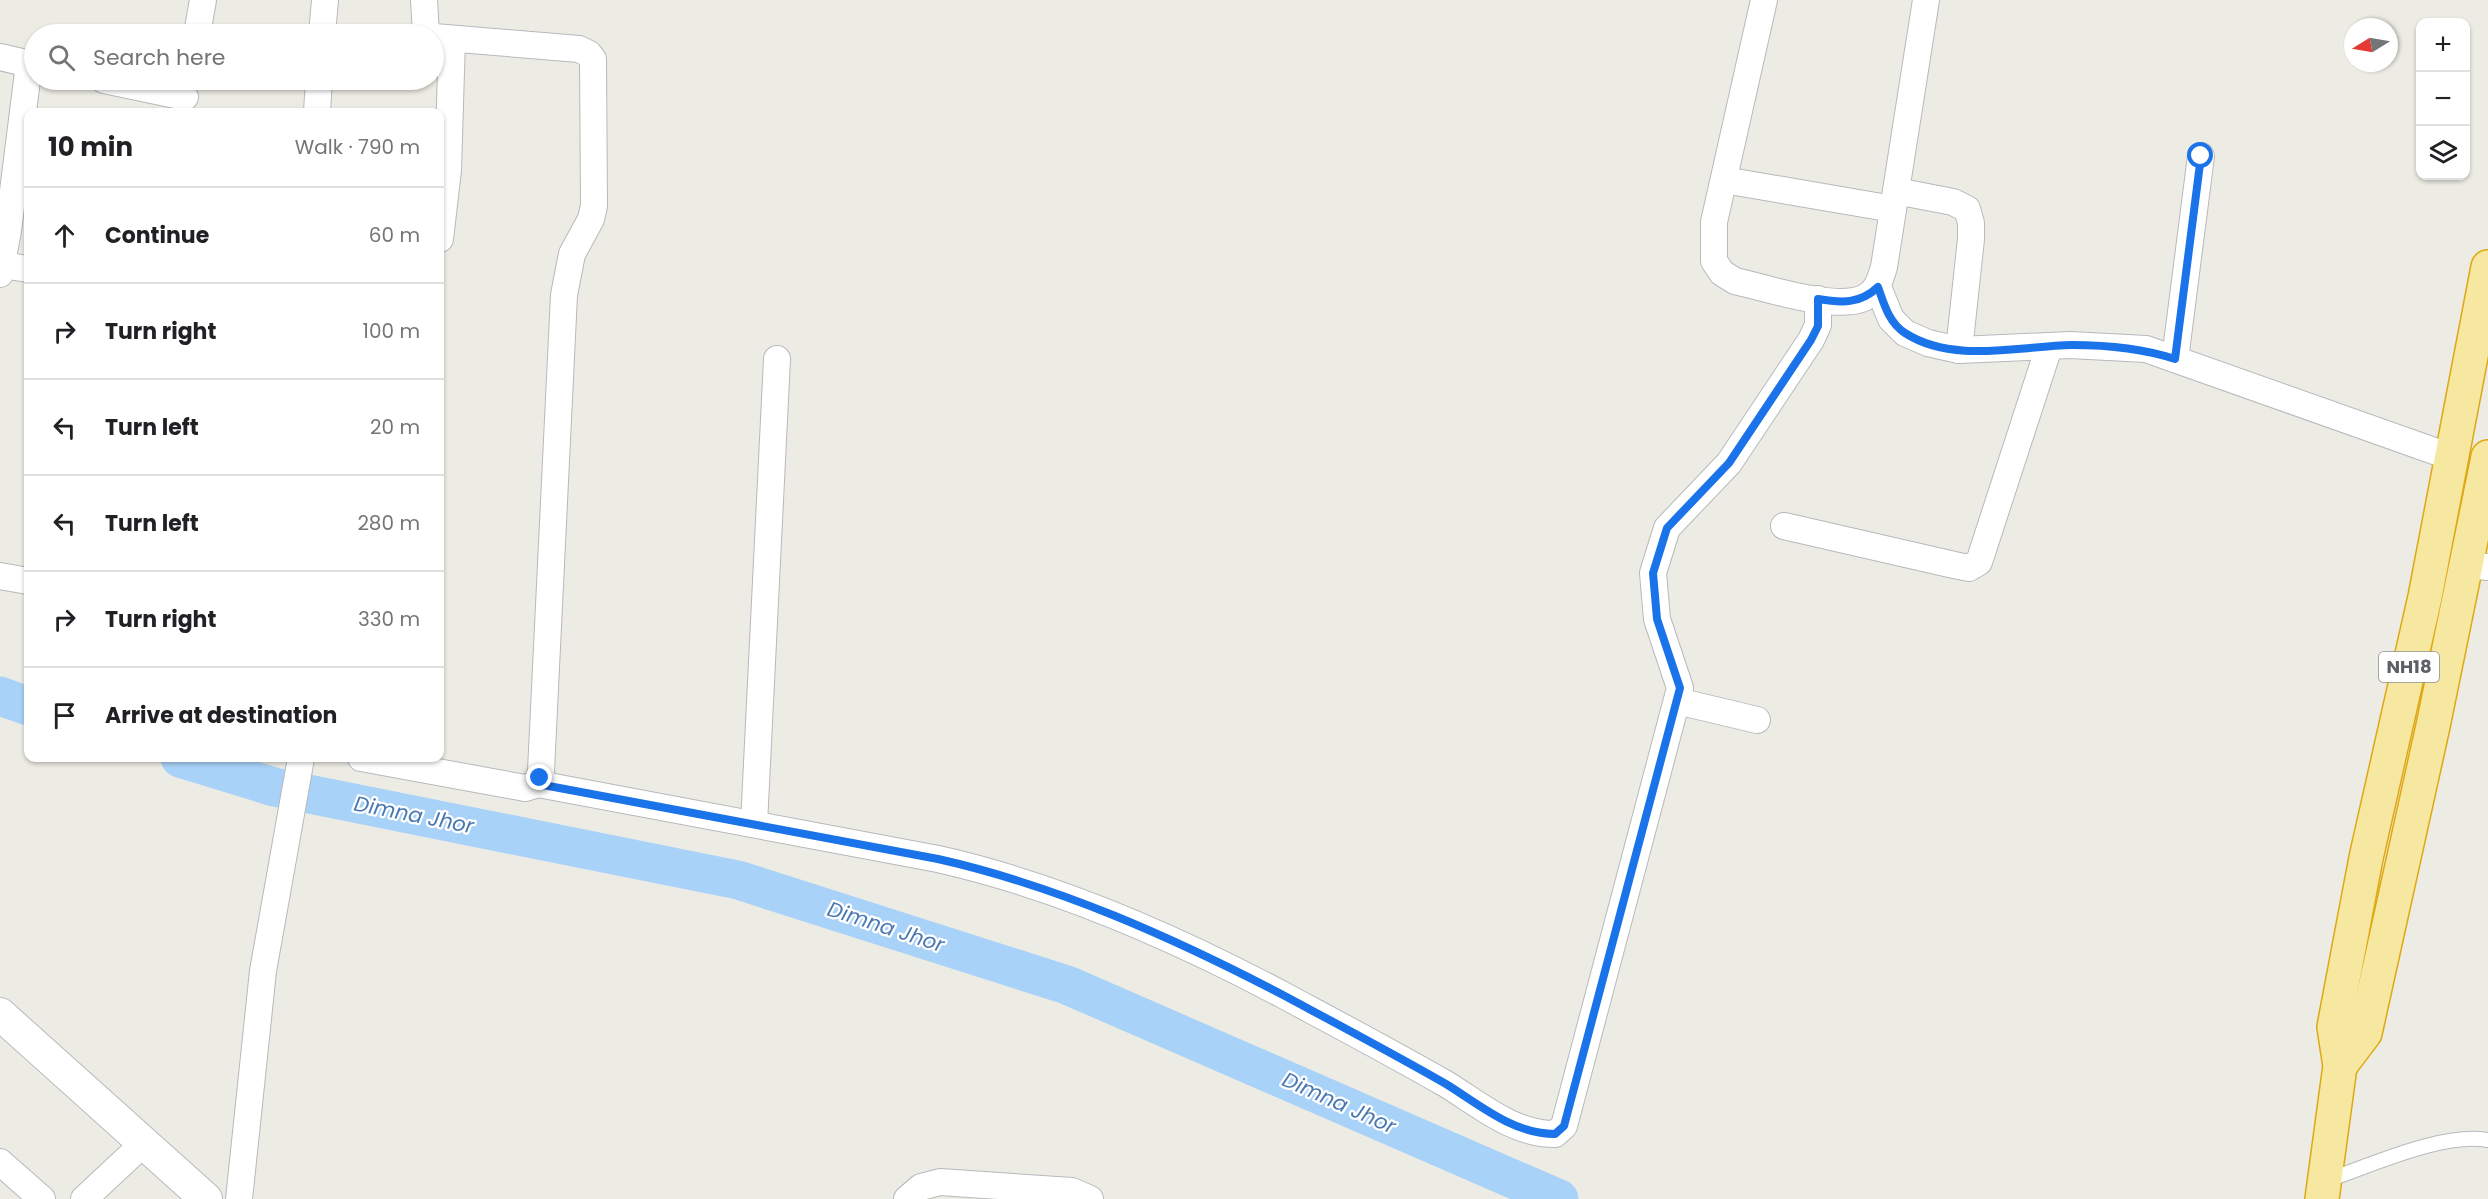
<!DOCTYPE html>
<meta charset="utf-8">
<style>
:root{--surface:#fff;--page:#f2f2f2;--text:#202124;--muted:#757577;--line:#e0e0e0}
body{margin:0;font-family:Poppins,sans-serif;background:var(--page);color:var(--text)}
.controls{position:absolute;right:18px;top:18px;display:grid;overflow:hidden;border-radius:12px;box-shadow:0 2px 4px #0004}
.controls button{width:54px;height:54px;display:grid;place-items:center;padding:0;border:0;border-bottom:2px solid var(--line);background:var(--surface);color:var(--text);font:30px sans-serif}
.compass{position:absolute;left:2344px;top:18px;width:54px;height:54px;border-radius:50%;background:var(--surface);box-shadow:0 2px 4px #0004;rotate:259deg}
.stop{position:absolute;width:18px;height:18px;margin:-14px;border:4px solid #1a73e8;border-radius:50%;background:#fff}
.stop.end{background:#1a73e8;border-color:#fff;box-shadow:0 2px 6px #0008}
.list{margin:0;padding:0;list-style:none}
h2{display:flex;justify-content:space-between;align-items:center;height:78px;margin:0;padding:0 24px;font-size:26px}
h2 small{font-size:20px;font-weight:400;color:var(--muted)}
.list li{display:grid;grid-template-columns:39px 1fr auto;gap:18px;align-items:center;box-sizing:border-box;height:96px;padding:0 24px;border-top:2px solid var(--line)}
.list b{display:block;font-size:22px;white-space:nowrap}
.list em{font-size:20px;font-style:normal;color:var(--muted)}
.icon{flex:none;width:33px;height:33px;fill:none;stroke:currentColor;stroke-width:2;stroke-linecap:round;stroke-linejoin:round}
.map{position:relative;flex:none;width:2488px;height:1199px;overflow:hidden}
.search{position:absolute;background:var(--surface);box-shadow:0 2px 4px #0004;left:24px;top:24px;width:420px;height:66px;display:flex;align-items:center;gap:15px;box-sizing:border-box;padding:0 21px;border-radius:33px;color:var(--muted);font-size:22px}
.panel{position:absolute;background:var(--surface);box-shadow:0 2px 4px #0004;left:24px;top:108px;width:420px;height:654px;border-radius:12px}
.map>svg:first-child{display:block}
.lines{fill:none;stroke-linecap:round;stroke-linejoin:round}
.river{stroke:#a9d2f8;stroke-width:39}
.service-casing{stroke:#b6b9bd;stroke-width:16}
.minor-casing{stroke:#b6b9bd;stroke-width:28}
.tertiary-casing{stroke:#b6b9bd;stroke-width:34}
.trunk-casing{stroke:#dfa812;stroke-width:36}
.service{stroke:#fff;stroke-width:14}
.minor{stroke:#fff;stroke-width:26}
.tertiary{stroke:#fff;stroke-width:32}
.trunk{stroke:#f6e8a1;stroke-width:33}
.route{stroke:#1a73e8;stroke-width:8}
.labels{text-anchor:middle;stroke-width:4.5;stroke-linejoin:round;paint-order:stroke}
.shield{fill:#fff;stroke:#8d8f92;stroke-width:1.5}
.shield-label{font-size:18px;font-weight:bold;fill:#5c5f63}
.water-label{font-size:21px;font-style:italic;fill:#4a78b2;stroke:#fff}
</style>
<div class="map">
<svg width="2488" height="1199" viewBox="0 0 2488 1199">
<rect width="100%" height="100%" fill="#edece4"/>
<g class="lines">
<!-- river -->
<g class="river">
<path d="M0 696 28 706"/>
<path d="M180 758 274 787 738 880 1067 985 1559 1199"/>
</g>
<defs>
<path id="service" d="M2325 1181C2370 1166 2442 1132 2488 1140"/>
<g id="minor">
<path d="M424 0 426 34"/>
<path d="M1764 0 1714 222V261L1722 273 1735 281C1767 288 1834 311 1864 298 1877 292 1880 280 1884 267L1926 0"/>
<path d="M197 34 203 0"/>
<path d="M322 34 325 0"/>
<path d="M0 57 34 65"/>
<path d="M104 80 185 97"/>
<path d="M317 112 319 80"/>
<path d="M1724 180 1893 209"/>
<path d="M1896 191 1953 202 1967 209 1971 223V239L1959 350"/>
<path d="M440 239 448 170 452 39"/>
<path d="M2 265 28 269"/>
<path d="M0 274 8 231 29 64"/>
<path d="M1878 287 1891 319 1905 333 1928 343 1959 350 2070 345 2146 349 2451 457"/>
<path d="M2175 359 2201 156"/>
<path d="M1784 526 1954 565 1969 568 1979 562 2049 347"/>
<path d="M2466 565 2488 567"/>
<path d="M0 576 28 581"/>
<path d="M1677 701 1757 720"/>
<path d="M361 758 525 788 538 784 541 771 564 295 572 254 591 219 594 206 593 59 589 54 579 49 434 37"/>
<path d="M538 784 938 859C1058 886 1174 937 1283 995 1337 1024 1392 1053 1446 1084 1480 1105 1513 1134 1555 1134L1564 1126 1680 688 1657 619 1653 573 1667 528 1729 463 1811 340 1818 325V299"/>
<path d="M754 824 777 359"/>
<path d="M0 1162 42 1199"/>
<path d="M84 1199 145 1142"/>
<path d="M239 1199 263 971 301 758"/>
<path d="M907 1199 921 1187 940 1182 1072 1191 1090 1199"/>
</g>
<path id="tertiary" d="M0 1014 206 1199"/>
<g id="trunk">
<path d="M2340 1066 2365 1033 2433 726 2488 457"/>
<path d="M2322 1199 2340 1066 2334 1027 2366 858 2425 597 2488 267"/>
</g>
</defs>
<!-- service casing -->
<use href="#service" class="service-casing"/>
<!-- minor casing -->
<use href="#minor" class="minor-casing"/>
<!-- tertiary casing -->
<use href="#tertiary" class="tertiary-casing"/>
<!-- trunk casing -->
<use href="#trunk" class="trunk-casing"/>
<!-- service -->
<use href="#service" class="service"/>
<!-- minor -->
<use href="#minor" class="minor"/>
<!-- tertiary -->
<use href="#tertiary" class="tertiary"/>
<!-- trunk -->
<use href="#trunk" class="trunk"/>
</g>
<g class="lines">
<!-- route -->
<path class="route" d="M540 778 538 784 938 859C1058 886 1174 938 1283 995 1337 1024 1392 1053 1446 1084 1480 1105 1513 1134 1555 1134L1564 1126 1680 688 1657 619 1653 573 1667 528 1729 463 1811 340 1818 326V299C1842 303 1860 304 1878 287 1884 304 1889 323 1905 333 1953 364 2019 346 2072 345 2108 345 2141 348 2175 359L2201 156"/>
</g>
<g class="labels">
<!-- shield labels -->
<rect class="shield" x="2379" y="652" width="60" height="30" rx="4.5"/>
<g class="shield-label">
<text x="2409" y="673">NH18</text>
</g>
<!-- water labels -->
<g class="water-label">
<text transform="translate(414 815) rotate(11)" y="7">Dimna Jhor</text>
<text transform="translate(886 927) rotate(18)" y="7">Dimna Jhor</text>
<text transform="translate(1339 1103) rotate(24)" y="7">Dimna Jhor</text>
</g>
</g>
</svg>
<div class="controls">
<button>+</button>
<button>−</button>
<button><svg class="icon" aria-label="layers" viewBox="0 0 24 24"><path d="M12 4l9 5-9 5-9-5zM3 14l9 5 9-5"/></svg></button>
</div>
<svg class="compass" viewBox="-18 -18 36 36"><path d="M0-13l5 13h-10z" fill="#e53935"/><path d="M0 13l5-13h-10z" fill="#757577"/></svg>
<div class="stop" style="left:2201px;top:156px"></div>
<div class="stop end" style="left:540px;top:778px"></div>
<div class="search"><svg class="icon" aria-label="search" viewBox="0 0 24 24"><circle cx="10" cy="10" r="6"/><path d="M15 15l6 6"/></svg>Search here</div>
<section class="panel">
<h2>10 min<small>Walk · 790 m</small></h2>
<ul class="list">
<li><svg class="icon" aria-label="ahead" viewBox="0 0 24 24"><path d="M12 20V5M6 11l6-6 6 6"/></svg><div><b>Continue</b></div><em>60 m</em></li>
<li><svg class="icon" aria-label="right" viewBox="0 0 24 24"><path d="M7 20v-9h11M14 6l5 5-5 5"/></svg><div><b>Turn right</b></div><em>100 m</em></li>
<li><svg class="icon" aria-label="left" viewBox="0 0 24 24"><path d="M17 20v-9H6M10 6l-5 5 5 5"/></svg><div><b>Turn left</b></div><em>20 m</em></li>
<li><svg class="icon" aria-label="left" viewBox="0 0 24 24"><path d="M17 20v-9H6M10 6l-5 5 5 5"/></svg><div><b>Turn left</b></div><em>280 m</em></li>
<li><svg class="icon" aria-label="right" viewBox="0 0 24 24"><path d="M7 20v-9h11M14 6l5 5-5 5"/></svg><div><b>Turn right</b></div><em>330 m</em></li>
<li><svg class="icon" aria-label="arrive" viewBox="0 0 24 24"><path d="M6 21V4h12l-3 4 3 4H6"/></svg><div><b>Arrive at destination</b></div></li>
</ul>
</section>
</div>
